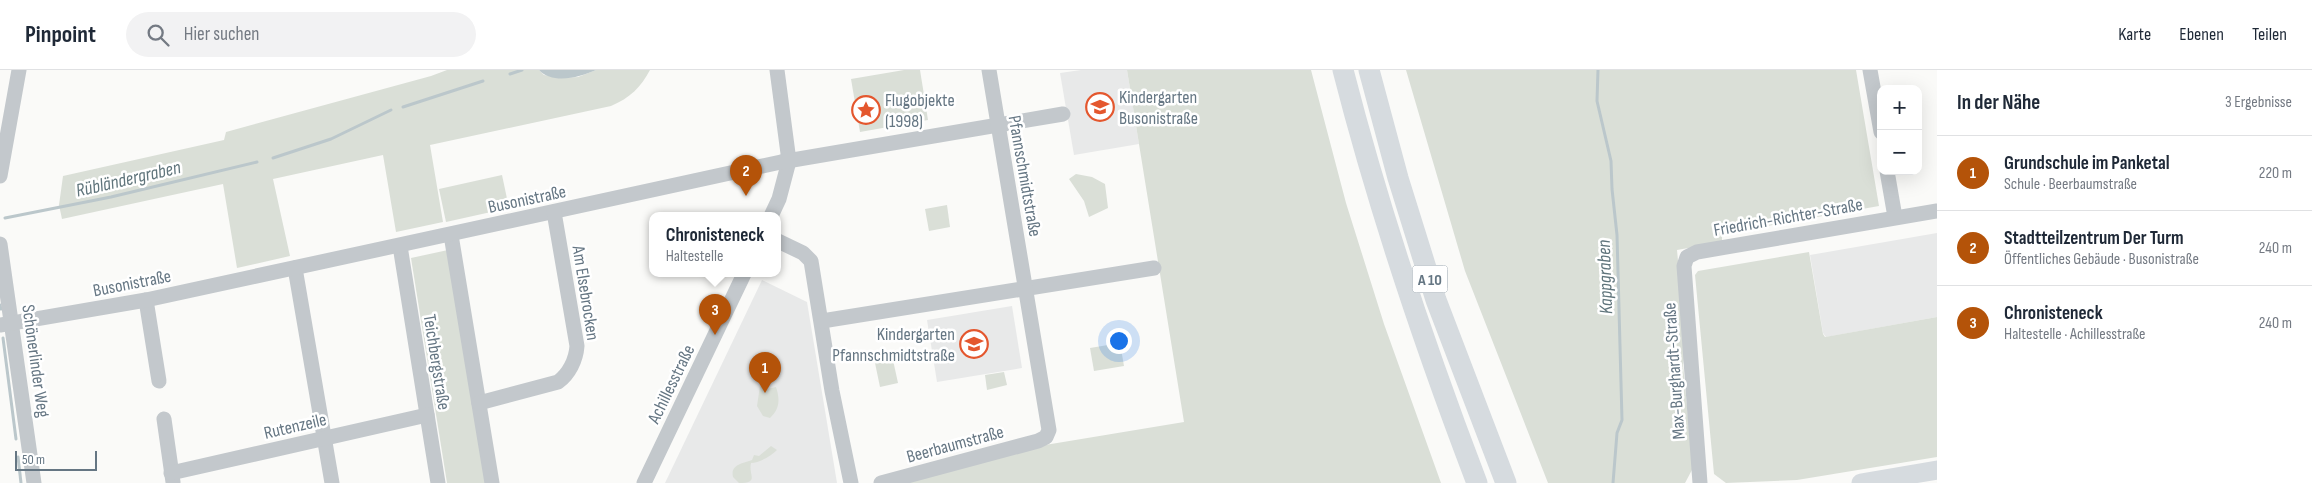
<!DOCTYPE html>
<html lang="de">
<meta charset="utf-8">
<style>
:root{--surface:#fff;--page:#f2f2f3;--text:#1f2937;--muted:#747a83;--line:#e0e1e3;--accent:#b45309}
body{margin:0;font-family:"Sofia Sans Condensed",sans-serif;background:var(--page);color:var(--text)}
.controls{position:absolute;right:15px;top:15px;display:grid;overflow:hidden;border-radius:10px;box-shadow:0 5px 20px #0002}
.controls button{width:45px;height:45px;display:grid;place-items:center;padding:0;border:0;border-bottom:1px solid var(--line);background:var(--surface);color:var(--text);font:25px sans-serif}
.scale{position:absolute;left:15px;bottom:12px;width:82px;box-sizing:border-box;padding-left:5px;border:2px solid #657683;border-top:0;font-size:14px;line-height:18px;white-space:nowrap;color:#657683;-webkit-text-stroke:4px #fff;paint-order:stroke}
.you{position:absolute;left:1118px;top:270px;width:18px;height:18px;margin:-12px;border:4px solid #fff;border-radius:50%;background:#1a73e8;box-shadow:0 0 0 8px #1a73e833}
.badge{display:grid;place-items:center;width:32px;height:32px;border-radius:50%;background:var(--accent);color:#fff;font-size:16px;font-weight:700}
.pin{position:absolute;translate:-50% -41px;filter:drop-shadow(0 1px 2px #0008)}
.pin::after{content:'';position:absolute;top:26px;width:18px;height:15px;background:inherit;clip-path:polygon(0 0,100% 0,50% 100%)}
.popup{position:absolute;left:649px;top:142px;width:132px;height:65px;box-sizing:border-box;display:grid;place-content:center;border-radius:10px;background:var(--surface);filter:drop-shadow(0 1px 4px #0005);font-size:16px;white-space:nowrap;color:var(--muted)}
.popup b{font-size:19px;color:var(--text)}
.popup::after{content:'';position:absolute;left:50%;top:100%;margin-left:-10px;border:10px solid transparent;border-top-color:var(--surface)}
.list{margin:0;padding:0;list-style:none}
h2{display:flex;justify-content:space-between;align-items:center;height:65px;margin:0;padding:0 20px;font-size:21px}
h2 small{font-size:16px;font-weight:400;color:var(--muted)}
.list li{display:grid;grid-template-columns:32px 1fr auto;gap:15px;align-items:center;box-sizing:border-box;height:75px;padding:0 20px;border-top:1px solid var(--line)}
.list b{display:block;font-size:19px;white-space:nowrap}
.list p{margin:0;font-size:16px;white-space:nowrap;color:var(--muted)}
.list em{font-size:16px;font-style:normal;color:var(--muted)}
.icon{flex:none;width:28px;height:28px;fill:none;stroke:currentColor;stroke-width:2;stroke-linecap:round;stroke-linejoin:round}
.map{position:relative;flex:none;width:1937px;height:413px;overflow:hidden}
header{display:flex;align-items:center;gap:30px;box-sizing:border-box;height:70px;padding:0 25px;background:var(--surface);border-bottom:1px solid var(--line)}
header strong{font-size:24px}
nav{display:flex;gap:28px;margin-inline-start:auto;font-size:18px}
.search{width:350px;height:45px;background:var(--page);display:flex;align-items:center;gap:12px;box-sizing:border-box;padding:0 18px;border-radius:28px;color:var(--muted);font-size:19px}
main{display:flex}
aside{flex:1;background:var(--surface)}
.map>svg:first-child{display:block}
.built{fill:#e8e9e9}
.green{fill:#dadfd7}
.water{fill:#bbc7cb}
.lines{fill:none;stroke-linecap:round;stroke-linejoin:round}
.stream{stroke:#bbc7cb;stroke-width:3}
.minor{stroke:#c3c8cc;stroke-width:15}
.major{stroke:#d6dbdf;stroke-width:19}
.highway{stroke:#d6dbdf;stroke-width:21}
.labels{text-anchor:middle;stroke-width:5;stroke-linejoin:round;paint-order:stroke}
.shield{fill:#fff;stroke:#939fa8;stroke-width:1}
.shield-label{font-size:16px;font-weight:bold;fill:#657683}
.poi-label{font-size:18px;fill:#657683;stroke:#fff;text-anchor:start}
.street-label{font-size:18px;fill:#657683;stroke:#fff}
.water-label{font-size:19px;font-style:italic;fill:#60757c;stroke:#fff}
</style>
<header>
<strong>Pinpoint</strong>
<div class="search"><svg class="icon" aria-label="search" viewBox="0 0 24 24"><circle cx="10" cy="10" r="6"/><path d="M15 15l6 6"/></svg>Hier suchen</div>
<nav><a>Karte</a><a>Ebenen</a><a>Teilen</a></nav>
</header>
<main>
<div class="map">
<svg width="1937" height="413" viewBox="0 0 1937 413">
<rect width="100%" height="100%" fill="#fafaf8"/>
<!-- built -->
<g class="built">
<path d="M1081 0H1127L1139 74 1074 85 1060 3Z"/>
<path d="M1937 163V247L1826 267 1823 263 1810 185Z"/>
<path d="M762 210 807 232 837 413H665Z"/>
<path d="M1012 236 1022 298 937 312 927 250Z"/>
</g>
<!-- green -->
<g class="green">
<path d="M447 0H539L544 5 562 8 578 7 596 0H650C641 17 630 28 611 36L430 75 443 152 396 162 383 85 273 109 290 186 237 198 223 114 62 149 59 135 63 106 224 70 226 62 431 6Z"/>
<path d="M904 0H920L928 50 860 62 851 9Z"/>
<path d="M1127 0H1311L1346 133 1384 254 1441 413H901L1039 376 1184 352Z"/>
<path d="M1406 0H1856L1879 136 1722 164V172L1677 180 1686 276 1683 295 1693 398 1685 413H1548L1465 201Z"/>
<path d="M1076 104 1092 107 1105 114 1108 138 1089 147 1084 131 1069 109Z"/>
<path d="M502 105 509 138 446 152 439 119Z"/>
<path d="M947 135 950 157 929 161 925 139Z"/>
<path d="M448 180 486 413H447L411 188Z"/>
<path d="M1809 182 1823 264 1825 267 1937 247V387L1797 410 1726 413 1714 404 1695 205 1698 201Z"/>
<path d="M1120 273 1124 296 1094 301 1090 278Z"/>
<path d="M893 290 898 313 880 317 875 293Z"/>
<path d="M1004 302 1007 315 987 320 985 305Z"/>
<path d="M760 316 767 319 776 317C780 329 780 339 770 348L763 346 757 336Z"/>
<path d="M771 376 777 380C771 386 759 393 751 393 748 405 760 413 739 413L733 407C730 394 744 393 752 390L754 385 759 386Z"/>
</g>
<!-- water -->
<path class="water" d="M539 0H596C580 7 553 15 539 0Z"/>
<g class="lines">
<!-- stream -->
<g class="stream">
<path d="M1598 0 1597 31 1611 91 1612 119 1617 165 1622 350 1617 363 1613 413"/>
<path d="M510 4 522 0"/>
<path d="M403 37 483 11"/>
<path d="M273 88 331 69 391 40"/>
<path d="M5 148 111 127 257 92"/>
<path d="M0 235 1 239"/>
<path d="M3 268 16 369"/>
<path d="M18 387 21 413"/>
</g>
<!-- minor -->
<g class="minor">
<path d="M1870 0 1881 62"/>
<path d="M1887 101 1895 147"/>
<path d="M0 106 19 0"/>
<path d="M771 146 779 129 789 91 777 0"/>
<path d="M451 165 492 413"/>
<path d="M778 171 803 183 811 191 832 321 851 413"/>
<path d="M0 174 34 413"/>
<path d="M400 176 438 413"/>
<path d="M295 198 332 413"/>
<path d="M146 230 159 311"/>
<path d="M822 251 1154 198"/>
<path d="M0 255 146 230 781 92 1063 44"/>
<path d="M479 333 558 312C569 304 576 290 577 276L554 142"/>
<path d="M164 349 173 412"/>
<path d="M171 403 427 345"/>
<path d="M644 413 744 204"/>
<path d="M881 413 1038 371 1046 367 1049 360 989 0"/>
<path d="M1700 413 1684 196 1687 187 1697 182 1937 141"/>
</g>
<!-- major -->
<path class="major" d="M1861 413 1937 400"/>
<!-- highway -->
<g class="highway">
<path d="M1343 0C1379 141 1425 277 1477 413"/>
<path d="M1369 0 1398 108 1436 230 1506 413"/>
</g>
</g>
<!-- icons -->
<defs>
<symbol id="school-ring" viewBox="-11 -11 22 22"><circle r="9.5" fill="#fff" stroke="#e4572e" stroke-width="1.5"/><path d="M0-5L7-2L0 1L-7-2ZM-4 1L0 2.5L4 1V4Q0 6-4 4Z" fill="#e4572e"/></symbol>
<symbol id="sight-ring" viewBox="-11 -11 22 22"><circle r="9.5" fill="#fff" stroke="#e4572e" stroke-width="1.5"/><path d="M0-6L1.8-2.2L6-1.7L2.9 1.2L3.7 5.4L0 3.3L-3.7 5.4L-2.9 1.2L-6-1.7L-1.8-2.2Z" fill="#e4572e"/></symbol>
</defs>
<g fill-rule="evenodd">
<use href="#school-ring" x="1084" y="21" width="32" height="32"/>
<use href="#sight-ring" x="850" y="24" width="32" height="32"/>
<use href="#school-ring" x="958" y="258" width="32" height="32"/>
</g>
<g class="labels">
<!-- shield labels -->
<rect class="shield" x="1412.5" y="195.5" width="35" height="27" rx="4"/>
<g class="shield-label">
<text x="1430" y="215">A 10</text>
</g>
<!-- poi labels -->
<g class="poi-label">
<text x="1119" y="33">Kindergarten<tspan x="1119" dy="21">Busonistraße</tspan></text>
<text x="885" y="36">Flugobjekte<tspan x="885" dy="21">(1998)</tspan></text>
<text x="955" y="270" text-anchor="end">Kindergarten<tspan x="955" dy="21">Pfannschmidtstraße</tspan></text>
</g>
<!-- street labels -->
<g class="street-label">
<text transform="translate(1025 106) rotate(80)" y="6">Pfannschmidtstraße</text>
<text transform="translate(527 129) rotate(-12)" y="6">Busonistraße</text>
<text transform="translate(1788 147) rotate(-10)" y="6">Friedrich-Richter-Straße</text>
<text transform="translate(132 213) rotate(-11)" y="6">Busonistraße</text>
<text transform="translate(586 223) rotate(81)" y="6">Am Elsebrocken</text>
<text transform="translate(36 291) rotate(82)" y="6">Schönerlinder Weg</text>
<text transform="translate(437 292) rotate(81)" y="6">Teichbergstraße</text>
<text transform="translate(1674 301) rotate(-94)" y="6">Max-Burghardt-Straße</text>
<text transform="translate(671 314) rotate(-64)" y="6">Achillesstraße</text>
<text transform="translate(295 356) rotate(-13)" y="6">Rutenzeile</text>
<text transform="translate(955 374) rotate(-15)" y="6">Beerbaumstraße</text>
</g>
<!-- water labels -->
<g class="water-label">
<text transform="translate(128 108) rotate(-13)" y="7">Rübländergraben</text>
<text transform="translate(1604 207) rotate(-92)" y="7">Kappgraben</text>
</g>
</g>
</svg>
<div class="controls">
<button>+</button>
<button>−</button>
</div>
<div class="scale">50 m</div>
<div class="you"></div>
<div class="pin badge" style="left:765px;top:323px">1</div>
<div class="pin badge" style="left:746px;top:126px">2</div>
<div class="pin badge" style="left:715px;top:265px">3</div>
<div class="popup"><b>Chronisteneck</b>Haltestelle</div>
</div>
<aside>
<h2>In der Nähe<small>3 Ergebnisse</small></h2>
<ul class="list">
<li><span class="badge">1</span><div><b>Grundschule im Panketal</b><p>Schule · Beerbaumstraße</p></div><em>220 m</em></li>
<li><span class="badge">2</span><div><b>Stadtteilzentrum Der Turm</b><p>Öffentliches Gebäude · Busonistraße</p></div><em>240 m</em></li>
<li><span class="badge">3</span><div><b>Chronisteneck</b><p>Haltestelle · Achillesstraße</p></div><em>240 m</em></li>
</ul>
</aside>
</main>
